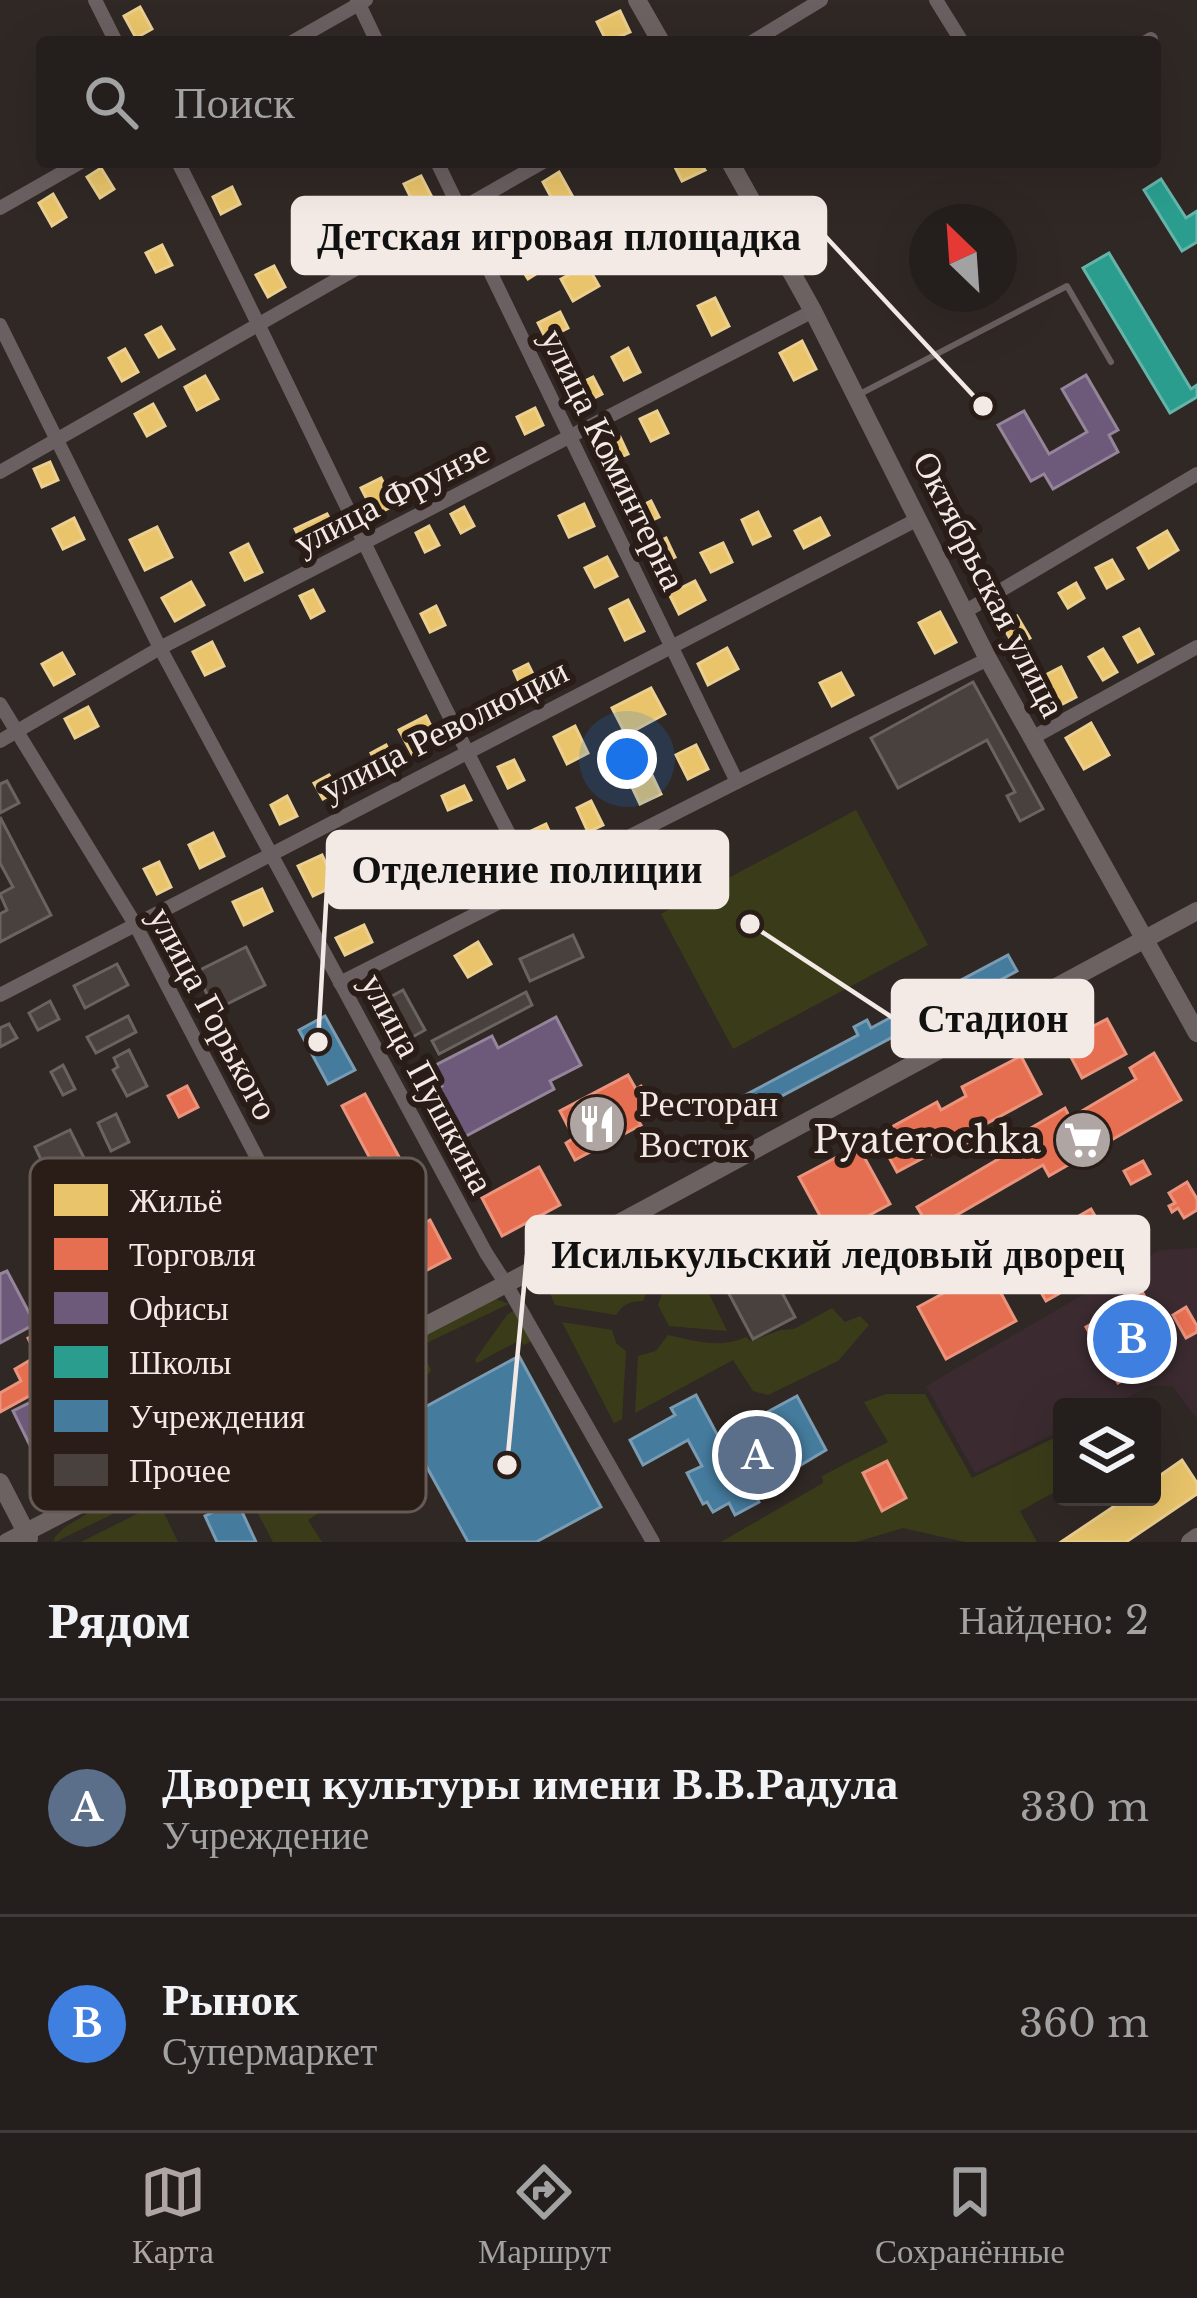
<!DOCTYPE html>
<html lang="ru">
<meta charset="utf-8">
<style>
:root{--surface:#241e1c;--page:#2c2725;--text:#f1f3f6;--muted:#a3a2a3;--line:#413c3b;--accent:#afa5a2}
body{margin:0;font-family:"Libre Baskerville",serif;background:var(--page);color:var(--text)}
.controls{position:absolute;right:36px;bottom:36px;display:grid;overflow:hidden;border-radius:12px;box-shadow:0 12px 48px #0002}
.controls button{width:108px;height:108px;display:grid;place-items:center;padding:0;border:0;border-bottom:3px solid var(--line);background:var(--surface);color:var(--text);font:60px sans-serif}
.compass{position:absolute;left:909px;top:204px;width:108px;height:108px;border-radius:50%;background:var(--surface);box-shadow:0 12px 48px #0002;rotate:335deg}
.you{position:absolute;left:627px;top:759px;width:42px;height:42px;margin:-30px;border:9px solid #fff;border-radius:50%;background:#1a73e8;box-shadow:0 0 0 18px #1a73e833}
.badge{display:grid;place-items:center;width:78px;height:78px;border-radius:50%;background:var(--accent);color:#fff;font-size:39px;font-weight:700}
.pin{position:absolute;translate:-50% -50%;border:6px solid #fff;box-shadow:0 3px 12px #0006}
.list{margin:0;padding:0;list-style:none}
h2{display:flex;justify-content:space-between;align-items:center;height:156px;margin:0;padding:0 48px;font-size:51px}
h2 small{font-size:39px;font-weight:400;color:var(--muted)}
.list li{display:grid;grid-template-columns:78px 1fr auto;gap:36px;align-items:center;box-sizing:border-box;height:216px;padding:0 48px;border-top:3px solid var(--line)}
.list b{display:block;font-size:45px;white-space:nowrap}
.list p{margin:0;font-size:39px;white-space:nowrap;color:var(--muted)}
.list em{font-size:39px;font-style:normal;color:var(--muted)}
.icon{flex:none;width:66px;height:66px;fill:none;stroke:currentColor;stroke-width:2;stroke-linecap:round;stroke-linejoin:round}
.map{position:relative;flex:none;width:1197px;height:1542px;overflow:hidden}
.search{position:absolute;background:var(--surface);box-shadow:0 12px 48px #0002;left:36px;right:36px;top:36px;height:132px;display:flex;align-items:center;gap:30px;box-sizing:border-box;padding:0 42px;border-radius:12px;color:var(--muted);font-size:45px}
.sheet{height:588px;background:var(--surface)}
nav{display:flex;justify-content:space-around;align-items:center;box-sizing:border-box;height:168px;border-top:3px solid var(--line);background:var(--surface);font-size:33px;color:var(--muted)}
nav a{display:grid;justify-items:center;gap:6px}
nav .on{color:var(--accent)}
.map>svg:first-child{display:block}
.commercial{fill:#3b2b30}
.green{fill:#3a3c19}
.homes{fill:#e9c46a;stroke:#eccf8f;stroke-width:3}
.shops{fill:#e76f51;stroke:#eb947d;stroke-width:3}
.offices{fill:#6d597a;stroke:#95849a;stroke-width:3}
.schools{fill:#2a9d8f;stroke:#66b4a9;stroke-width:3}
.public{fill:#457b9d;stroke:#799cb3;stroke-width:3}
.building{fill:#48413e;stroke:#6a6360;stroke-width:3}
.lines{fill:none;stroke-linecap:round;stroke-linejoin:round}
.lane{stroke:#6a5f61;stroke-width:6}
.street{stroke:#6a5f61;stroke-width:14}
.secondary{stroke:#6d6262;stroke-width:18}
.labels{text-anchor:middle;stroke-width:12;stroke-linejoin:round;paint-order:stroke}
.street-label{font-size:36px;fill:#f3e9e5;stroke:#2a1c17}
.poi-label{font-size:36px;fill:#f3e9e5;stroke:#2a1c17;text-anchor:start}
.key{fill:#2a1c17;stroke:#665a55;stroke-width:3}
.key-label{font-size:33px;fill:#f3e9e5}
.leader{fill:none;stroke:#f3e9e5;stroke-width:4.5}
.callout-dot{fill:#f3e9e5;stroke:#2a1c17;stroke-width:4.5}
.callout{fill:#f3e9e5;stroke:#f3e9e5;stroke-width:4.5}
.callout-label{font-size:39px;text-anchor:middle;font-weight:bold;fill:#111}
</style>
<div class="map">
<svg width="1197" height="1542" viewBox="0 0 1197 1542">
<rect width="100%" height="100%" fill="#302825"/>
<!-- commercial -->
<path class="commercial" d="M1197 1248V1419L1172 1386H1150L1108 1407H1062V1430L975 1473 926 1386 1160 1250Z"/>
<!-- green -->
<g class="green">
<path d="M856 810 928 945 733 1049 661 914Z"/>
<path d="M668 1234 643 1301C630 1301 623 1304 616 1315L555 1305 550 1293Z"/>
<path d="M682 1238 727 1331 669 1326 658 1305Z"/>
<path d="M493 1298 509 1304 350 1379 347 1374Z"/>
<path d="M832 1308 845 1322 860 1316 869 1325 838 1361 768 1395 753 1391 733 1360 635 1413 638 1356 656 1351 668 1335C695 1341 720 1349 746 1337L751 1341 781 1330 794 1329Z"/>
<path d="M514 1310 532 1341 524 1345 520 1340 477 1363 475 1360 507 1315Z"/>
<path d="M562 1322 612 1330 616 1343 626 1351 622 1419 614 1423Z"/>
<path d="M422 1352 431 1370 424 1381 368 1380Z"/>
<path d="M341 1392 384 1471 308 1520 322 1542H273L236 1472 318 1427 315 1404Z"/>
<path d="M886 1394H925L972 1478 1056 1437 1062 1448V1488L1020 1511 1037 1542H965L903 1528 856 1542H721L823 1483 822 1476 888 1442 864 1402Z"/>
<path d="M142 1486 149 1488 154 1494 55 1542 54 1538 65 1527 132 1487Z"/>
<path d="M159 1503 178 1542H81Z"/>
</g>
<!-- homes -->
<g class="homes">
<path d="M140 7 152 29 136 38 124 16Z"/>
<path d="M620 11 630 32 607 42 597 22Z"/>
<path d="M684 162H700L705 170 682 181 675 167Z"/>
<path d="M101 168 114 189 100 198 87 177Z"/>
<path d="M559 172 574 199 557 208 543 182Z"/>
<path d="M421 176 435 203 418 212 404 184Z"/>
<path d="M232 187 240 204 221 214 213 197Z"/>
<path d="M53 194 66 217 52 226 39 203Z"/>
<path d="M162 245 172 265 156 272 146 253Z"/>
<path d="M535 247 547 267 528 279 515 258Z"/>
<path d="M587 265 599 286 573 301 561 279Z"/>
<path d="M274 266 285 287 268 297 256 275Z"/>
<path d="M715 298 729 326 712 335 698 306Z"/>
<path d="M560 312 568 328 546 339 538 323Z"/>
<path d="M161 327 174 349 159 357 146 335Z"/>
<path d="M802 341 816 369 794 380 780 353Z"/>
<path d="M628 348 640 372 624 380 612 357Z"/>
<path d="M125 349 138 372 122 381 109 358Z"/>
<path d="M205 376 218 399 197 410 185 387Z"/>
<path d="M593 377 602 394 580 405 571 388Z"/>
<path d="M153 404 165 426 147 436 135 414Z"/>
<path d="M535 408 543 425 525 434 517 417Z"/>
<path d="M657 411 668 433 651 441 640 419Z"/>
<path d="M620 437 628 454 609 462 602 445Z"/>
<path d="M50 462 58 480 42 487 34 469Z"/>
<path d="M381 478 395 505 375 515 361 488Z"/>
<path d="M651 501 659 517 637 527 629 512Z"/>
<path d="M584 504 594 526 569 537 559 516Z"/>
<path d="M464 507 474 526 461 533 451 514Z"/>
<path d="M758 512 770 536 753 544 742 520Z"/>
<path d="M327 514 337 533 305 549 295 529Z"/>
<path d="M74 518 84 539 63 549 53 529Z"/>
<path d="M820 518 829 535 804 548 795 531Z"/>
<path d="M429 526 439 545 425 552 416 533Z"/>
<path d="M157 527 172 557 145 570 130 540Z"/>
<path d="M1167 531 1178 550 1149 568 1138 548Z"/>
<path d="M666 538 675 557 654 567 645 548Z"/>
<path d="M723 543 732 562 711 572 701 553Z"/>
<path d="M248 544 262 572 245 580 231 553Z"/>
<path d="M607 557 617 576 595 587 585 568Z"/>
<path d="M1112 560 1123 579 1107 588 1096 568Z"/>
<path d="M695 581 705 600 679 614 669 594Z"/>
<path d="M191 582 204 605 175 621 162 598Z"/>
<path d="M1076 583 1084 598 1068 608 1059 593Z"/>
<path d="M313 590 324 611 311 618 300 596Z"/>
<path d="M628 600 644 631 625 640 610 609Z"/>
<path d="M436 606 445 625 430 632 421 614Z"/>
<path d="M940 612 956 642 935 653 919 623Z"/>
<path d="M1017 616 1030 638 1015 647 1002 625Z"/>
<path d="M1139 629 1153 654 1138 662 1124 637Z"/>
<path d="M212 642 224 666 205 675 193 652Z"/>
<path d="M727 648 738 669 708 685 698 664Z"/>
<path d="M1103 649 1117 672 1103 680 1089 657Z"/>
<path d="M62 653 74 674 54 685 42 664Z"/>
<path d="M528 664 539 686 524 693 514 671Z"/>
<path d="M1061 667 1076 697 1051 710 1036 680Z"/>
<path d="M841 673 853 695 832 706 820 683Z"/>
<path d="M651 688 665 714 626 735 612 708Z"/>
<path d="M88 707 98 726 75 738 65 719Z"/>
<path d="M426 716 438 740 412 754 399 730Z"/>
<path d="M1091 723 1109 755 1084 769 1066 738Z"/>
<path d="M575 726 588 753 567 764 554 737Z"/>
<path d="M386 745 395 761 380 770 371 753Z"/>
<path d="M696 745 708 769 688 779 676 755Z"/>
<path d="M514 760 524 780 508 788 498 767Z"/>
<path d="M364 762 371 775 352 785 345 772Z"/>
<path d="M651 773 661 794 640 804 630 783Z"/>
<path d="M329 775 338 791 323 799 314 783Z"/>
<path d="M464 786 471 800 448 810 442 796Z"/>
<path d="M287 796 297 816 280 824 271 805Z"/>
<path d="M591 801 603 825 588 832 577 808Z"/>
<path d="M546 824 556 846 540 854 529 832Z"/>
<path d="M213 833 224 856 200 868 189 845Z"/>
<path d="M322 855 336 885 313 896 298 866Z"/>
<path d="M159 862 171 887 157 894 144 869Z"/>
<path d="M262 889 272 911 244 925 233 902Z"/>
<path d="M364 925 372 942 345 955 336 938Z"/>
<path d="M478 942 491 964 468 977 455 956Z"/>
<path d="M1182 1460 1197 1483V1494L1126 1542H1061L1128 1497H1152V1481Z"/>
</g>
<!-- shops -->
<g class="shops">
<path d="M1107 1019 1126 1054 1082 1078 1063 1042Z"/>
<path d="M1154 1053 1181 1100 1049 1176 1043 1165 931 1230 917 1207 1029 1141 1024 1132 1065 1108 1070 1118 1136 1079 1130 1068Z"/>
<path d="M1021 1056 1041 1094 984 1125 988 1133 961 1148 957 1140 897 1172 877 1135 937 1102 941 1110 966 1096 962 1087Z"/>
<path d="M628 1075 636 1089 641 1086 647 1097 642 1100 649 1113 637 1119 641 1125 575 1160 566 1143 574 1138 560 1111Z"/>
<path d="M187 1086 198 1107 179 1117 168 1096Z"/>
<path d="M365 1094 413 1183 390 1196 342 1106Z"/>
<path d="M858 1146 890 1204 831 1236 799 1177Z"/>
<path d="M1143 1161 1150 1174 1131 1184 1124 1171Z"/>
<path d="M539 1167 560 1205 502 1236 482 1198Z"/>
<path d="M1187 1182 1197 1199V1210L1184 1218 1178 1208 1172 1212 1169 1206 1175 1203 1169 1193Z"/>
<path d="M1091 1209 1120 1259 1046 1301 1031 1275 1063 1257 1049 1233Z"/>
<path d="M430 1220 450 1258 395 1287 375 1249Z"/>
<path d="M988 1269 1016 1321 946 1359 918 1307Z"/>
<path d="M1139 1286 1162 1328 1151 1334 1164 1357 1118 1383 1086 1327 1129 1302 1125 1295Z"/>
<path d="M1186 1307 1197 1326V1332L1186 1338 1173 1315Z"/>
<path d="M59 1321 84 1366 0 1412V1393L21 1381 15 1369 37 1356 28 1338Z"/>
<path d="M887 1461 906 1498 882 1511 863 1473Z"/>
</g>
<!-- offices -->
<g class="offices">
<path d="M1086 375 1118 430 1109 435 1118 452 1053 489 1044 474 1031 481 998 425 1024 411 1049 454 1087 432 1062 389Z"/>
<path d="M556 1017 581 1065 550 1081 554 1089 453 1143 427 1093 442 1086 432 1067 492 1036 498 1048Z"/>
<path d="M7 1271 35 1324 0 1343V1274Z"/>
<path d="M39 1398 57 1435 79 1424 92 1451 44 1474 13 1411Z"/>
</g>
<!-- schools -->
<g class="schools">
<path d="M1161 179 1186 218 1197 211V242L1182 251 1144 190Z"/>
<path d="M1109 253 1191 389 1197 385V397L1170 413 1083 268Z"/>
</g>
<!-- public -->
<g class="public">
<path d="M1008 955 1017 971 744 1116 736 1100 858 1035 854 1027 867 1020 871 1028Z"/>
<path d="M325 1016 355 1070 328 1084 299 1030Z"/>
<path d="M519 1356 601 1507 536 1542H468L401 1420Z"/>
<path d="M696 1395 719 1438 797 1396 826 1450 791 1471 794 1476 778 1484 775 1480 754 1491 759 1502 735 1515 729 1503 713 1512 707 1502 703 1504 687 1473 702 1466 688 1440 643 1465 630 1440 675 1415 671 1408Z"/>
<path d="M237 1501 256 1542H217L205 1516Z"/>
</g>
<!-- building -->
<g class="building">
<path d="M973 682 1043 809 1020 821 1007 796 1015 792 987 740 898 788 871 738Z"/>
<path d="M7 781 19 803 0 813V784Z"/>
<path d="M0 817 51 915 0 942V914L7 910 0 894 13 887 0 863Z"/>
<path d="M573 935 583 957 530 981 520 959Z"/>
<path d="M246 947 265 985 215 1010 196 972Z"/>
<path d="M117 964 128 985 85 1008 74 986Z"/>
<path d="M403 990 425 1030 398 1045 377 1004Z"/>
<path d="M526 992 532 1005 439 1054 432 1041Z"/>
<path d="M50 1001 59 1019 38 1030 29 1013Z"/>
<path d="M128 1016 136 1032 96 1053 87 1037Z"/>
<path d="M9 1024 17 1038 0 1047V1028Z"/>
<path d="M129 1050 147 1086 127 1096 113 1070 118 1067 114 1058Z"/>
<path d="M63 1065 75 1089 63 1095 51 1072Z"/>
<path d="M116 1114 129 1142 111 1151 98 1123Z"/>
<path d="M70 1130 87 1164 51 1181 35 1147Z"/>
<path d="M770 1270 795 1317 753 1339 728 1292Z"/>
</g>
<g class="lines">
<!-- lane -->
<g class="lane">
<path d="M858 395 1067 286 1111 362"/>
<path d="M150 1471 184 1486 308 1419 314 1389"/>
</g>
<!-- street -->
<g class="street">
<path d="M95 0 116 42"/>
<path d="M357 0 377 42"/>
<path d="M936 0 962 42"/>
<path d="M292 42 366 0"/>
<path d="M752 42 821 0"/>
<path d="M1146 42 1151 39"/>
<path d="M178 162C299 402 410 646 535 884"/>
<path d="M437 162 737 782"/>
<path d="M0 208 81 162"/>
<path d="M0 325 160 648 486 1253 506 1284 653 1542"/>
<path d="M0 472 543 162"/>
<path d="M966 611 1197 474"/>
<path d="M0 704 135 924 362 1359"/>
<path d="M1032 738 1197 647"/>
<path d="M0 741 160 648 813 311"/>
<path d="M340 983 737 782 988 659"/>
<path d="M0 995 918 519"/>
</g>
<!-- secondary -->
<g class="secondary">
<path d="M637 0 661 42"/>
<path d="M730 162 813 311 988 659 1197 1033"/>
<path d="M0 1482 29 1538"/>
<path d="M7 1542 506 1284 1197 911"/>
<path d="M1190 1542 1197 1537"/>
</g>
</g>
<!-- icons -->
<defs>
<symbol id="restaurant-disc" viewBox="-11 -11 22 22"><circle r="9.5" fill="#afa5a2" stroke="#2a1c17"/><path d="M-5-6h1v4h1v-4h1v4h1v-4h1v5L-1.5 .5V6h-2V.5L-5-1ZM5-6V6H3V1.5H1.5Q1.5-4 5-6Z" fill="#fff"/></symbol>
<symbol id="supermarket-disc" viewBox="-11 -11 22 22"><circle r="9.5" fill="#afa5a2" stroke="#2a1c17"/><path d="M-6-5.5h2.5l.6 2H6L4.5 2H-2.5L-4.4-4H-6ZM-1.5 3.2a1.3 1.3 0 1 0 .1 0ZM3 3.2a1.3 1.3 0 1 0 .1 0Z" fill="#fff"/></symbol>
</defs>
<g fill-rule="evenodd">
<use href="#restaurant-disc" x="564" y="1091" width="66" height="66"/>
<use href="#supermarket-disc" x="1050" y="1107" width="66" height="66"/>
</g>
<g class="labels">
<!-- street labels -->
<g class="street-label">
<text transform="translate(614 459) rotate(64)" y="13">улица Коминтерна</text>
<text transform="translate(391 496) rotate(-27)" y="13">улица Фрунзе</text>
<text transform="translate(990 584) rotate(63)" y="13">Октябрьская улица</text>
<text transform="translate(444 729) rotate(-27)" y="13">улица Революции</text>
<text transform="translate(214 1013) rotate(62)" y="13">улица Горького</text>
<text transform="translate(428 1083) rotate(62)" y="13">улица Пушкина</text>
</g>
<!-- poi labels -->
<g class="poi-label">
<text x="639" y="1116">Ресторан<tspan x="639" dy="41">Восток</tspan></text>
<text x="1041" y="1153" text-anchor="end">Pyaterochka</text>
</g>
</g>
<!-- legend -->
<rect x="30" y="1158" width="396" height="354" rx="18" class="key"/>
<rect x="54" y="1184" width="54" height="32" fill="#e9c46a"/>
<rect x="54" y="1238" width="54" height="32" fill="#e76f51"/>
<rect x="54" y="1292" width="54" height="32" fill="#6d597a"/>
<rect x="54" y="1346" width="54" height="32" fill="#2a9d8f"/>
<rect x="54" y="1400" width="54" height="32" fill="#457b9d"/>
<rect x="54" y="1454" width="54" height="32" fill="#48413e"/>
<g class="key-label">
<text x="129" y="1212">Жильё</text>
<text x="129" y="1266">Торговля</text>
<text x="129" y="1320">Офисы</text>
<text x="129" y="1374">Школы</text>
<text x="129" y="1428">Учреждения</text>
<text x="129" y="1482">Прочее</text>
</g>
<!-- callouts -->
<path class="leader" d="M983 406L825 236M318 1042L328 870M750 924L893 1018M507 1465L527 1255"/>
<g class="callout-dot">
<circle cx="983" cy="406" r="12"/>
<circle cx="318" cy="1042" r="12"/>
<circle cx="750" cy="924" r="12"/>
<circle cx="507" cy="1465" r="12"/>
</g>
<g class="callout">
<rect x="293" y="198" width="532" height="75" rx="12"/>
<rect x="328" y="832" width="399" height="75" rx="12"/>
<rect x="893" y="981" width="199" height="75" rx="12"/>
<rect x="527" y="1217" width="621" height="75" rx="12"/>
</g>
<g class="callout-label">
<text x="559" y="250">Детская игровая площадка</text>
<text x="527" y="883">Отделение полиции</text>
<text x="993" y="1032">Стадион</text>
<text x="838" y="1268">Исилькульский ледовый дворец</text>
</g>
</svg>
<div class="controls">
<button><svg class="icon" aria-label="layers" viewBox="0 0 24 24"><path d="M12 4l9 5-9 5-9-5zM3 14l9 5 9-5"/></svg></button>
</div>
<svg class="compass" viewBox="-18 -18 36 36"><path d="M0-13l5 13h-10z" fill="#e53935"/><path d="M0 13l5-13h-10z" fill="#a3a2a3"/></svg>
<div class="you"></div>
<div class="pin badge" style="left:757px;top:1455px;background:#5c6f8a">A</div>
<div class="pin badge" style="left:1132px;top:1339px;background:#3f7fe0">B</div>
<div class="search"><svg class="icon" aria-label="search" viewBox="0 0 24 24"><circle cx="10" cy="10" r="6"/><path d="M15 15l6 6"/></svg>Поиск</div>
</div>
<section class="sheet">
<h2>Рядом<small>Найдено: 2</small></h2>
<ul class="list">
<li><span class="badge" style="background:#5c6f8a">A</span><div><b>Дворец культуры имени В.В.Радула</b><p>Учреждение</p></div><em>330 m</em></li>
<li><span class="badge" style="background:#3f7fe0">B</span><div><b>Рынок</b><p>Супермаркет</p></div><em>360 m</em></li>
</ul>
</section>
<nav>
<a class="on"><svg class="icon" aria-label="map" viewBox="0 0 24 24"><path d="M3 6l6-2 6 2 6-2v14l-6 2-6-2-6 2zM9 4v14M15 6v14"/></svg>Карта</a>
<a><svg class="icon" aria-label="directions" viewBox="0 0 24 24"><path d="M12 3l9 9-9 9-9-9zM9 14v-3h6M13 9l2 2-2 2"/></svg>Маршрут</a>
<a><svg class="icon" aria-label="saved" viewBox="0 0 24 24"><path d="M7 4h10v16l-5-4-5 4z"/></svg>Сохранённые</a>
</nav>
